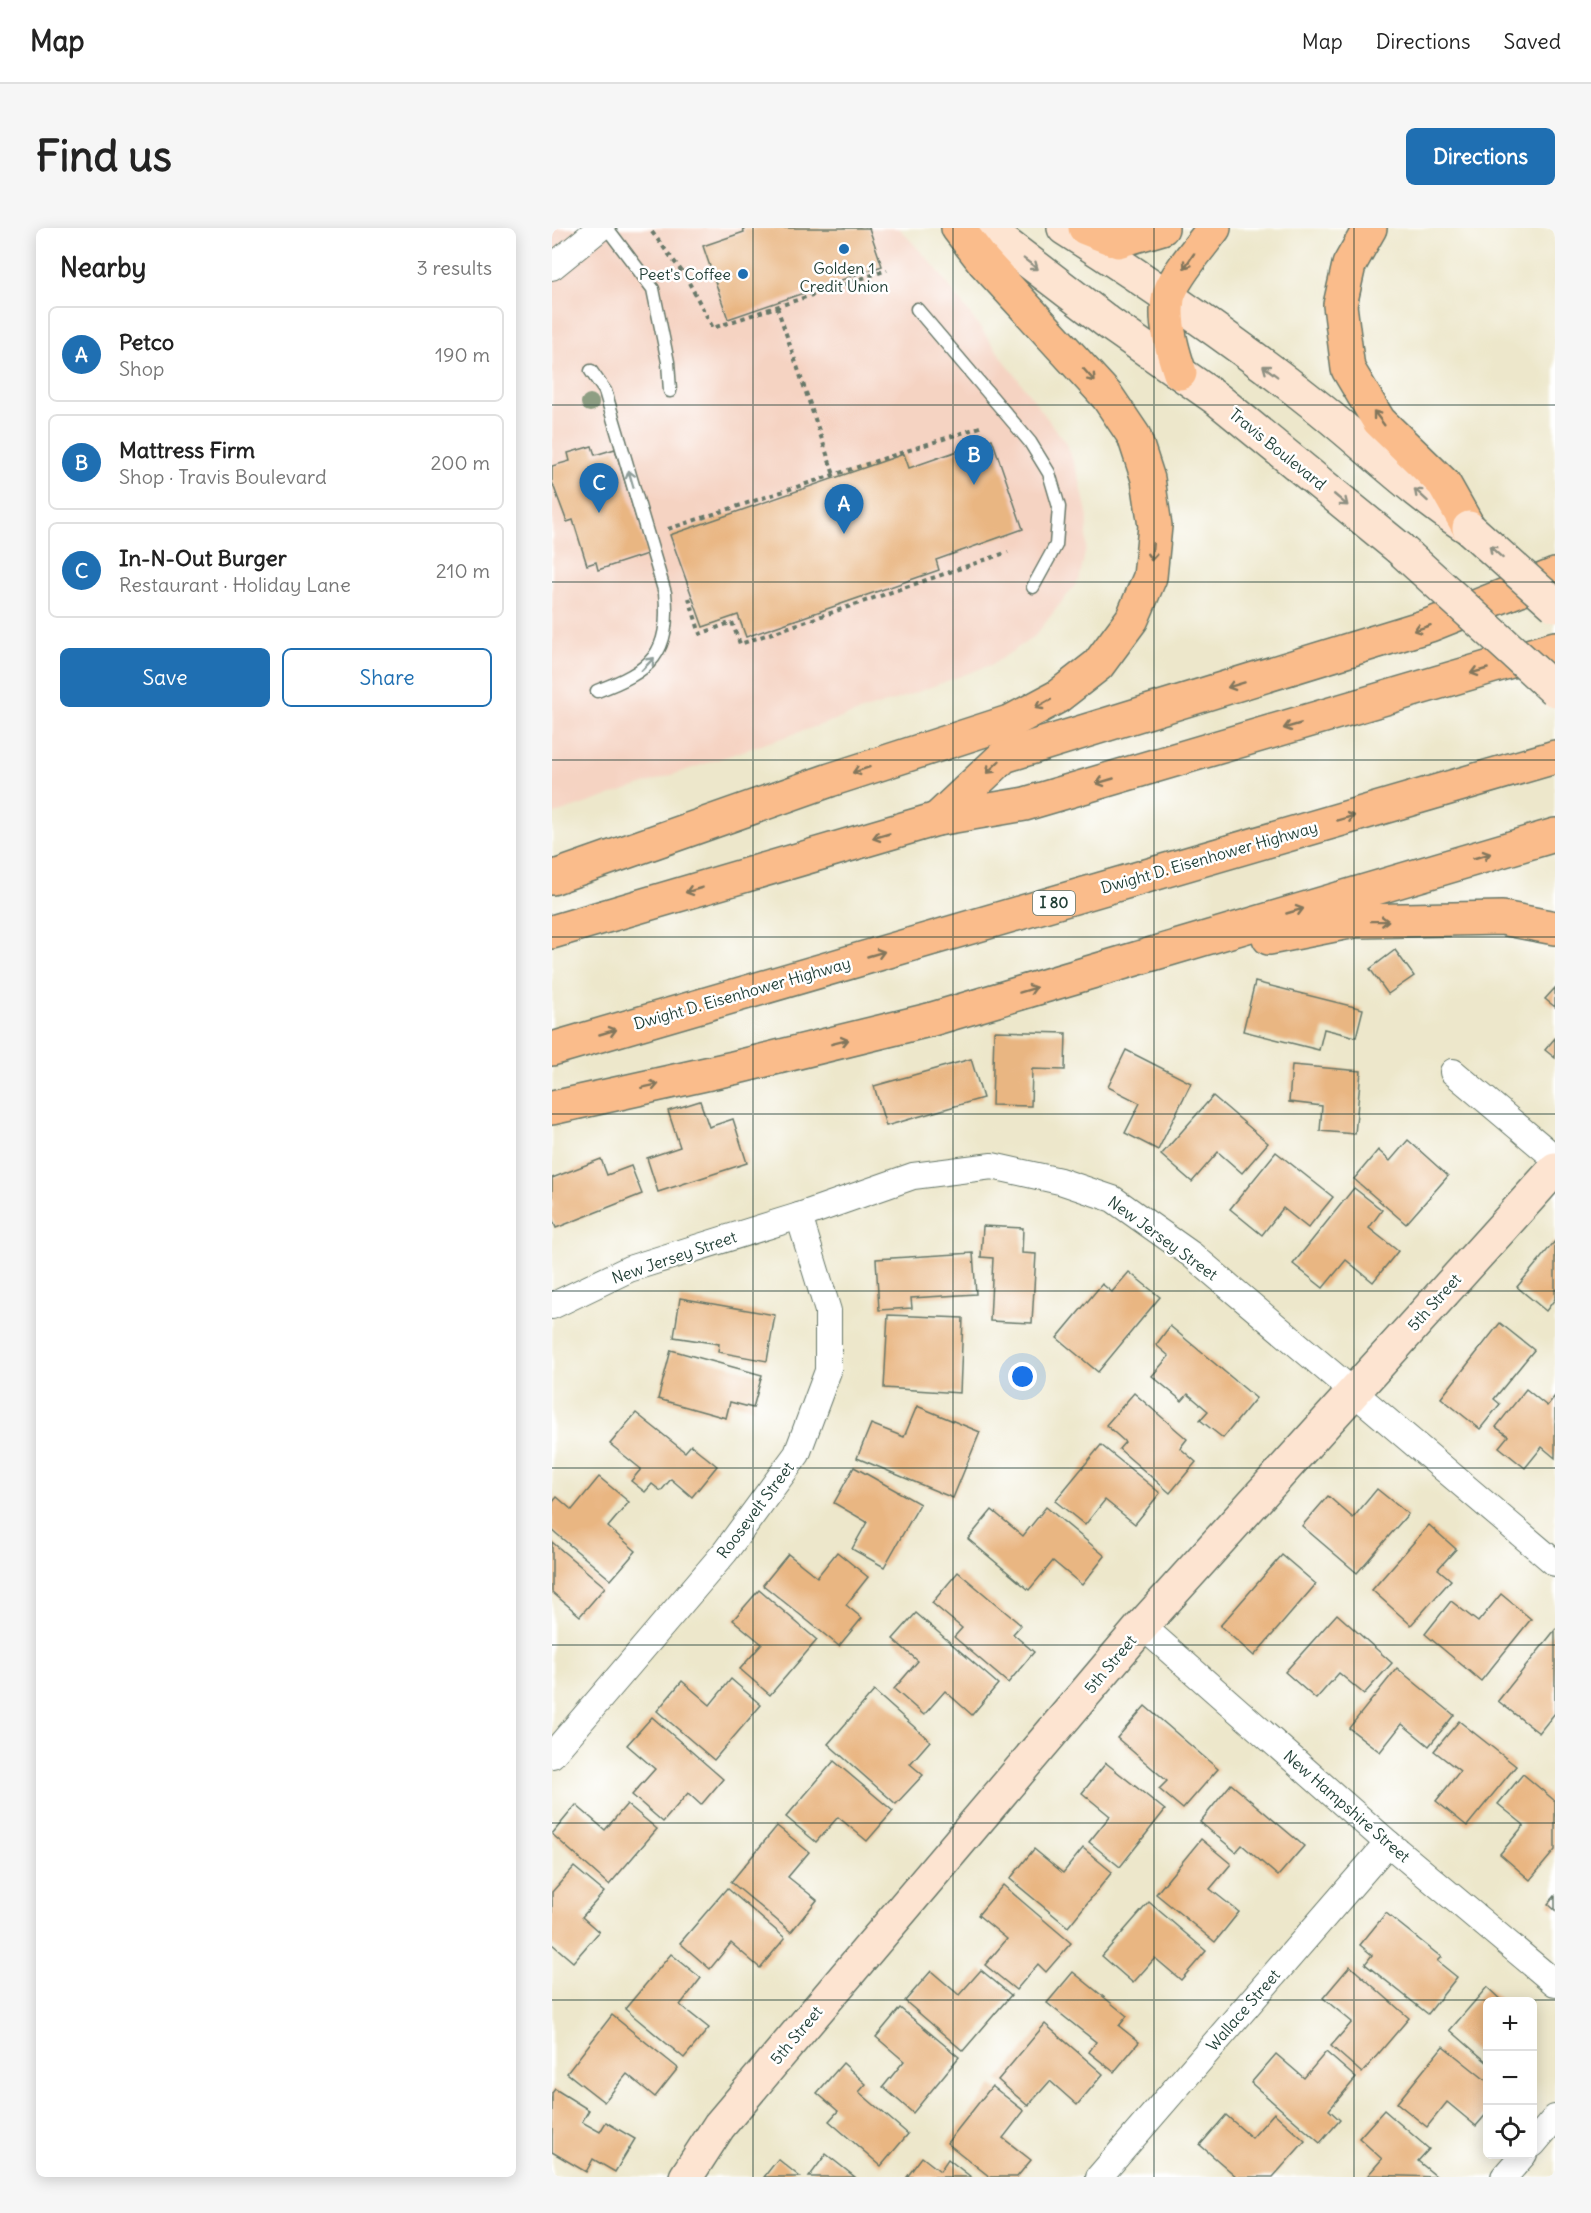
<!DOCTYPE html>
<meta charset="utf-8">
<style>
:root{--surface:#fff;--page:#f6f6f6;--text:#222;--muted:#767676;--line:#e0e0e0;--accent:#1f6fb2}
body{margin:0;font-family:Delius,sans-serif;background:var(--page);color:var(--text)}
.controls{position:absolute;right:18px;bottom:18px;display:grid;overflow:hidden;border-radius:9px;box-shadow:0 3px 15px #0003}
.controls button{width:54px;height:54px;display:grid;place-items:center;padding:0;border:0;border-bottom:2px solid var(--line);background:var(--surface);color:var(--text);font:30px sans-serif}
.you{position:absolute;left:471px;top:1149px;width:21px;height:21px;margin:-15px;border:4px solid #fff;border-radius:50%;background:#1a73e8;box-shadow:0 0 0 9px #1a73e833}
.badge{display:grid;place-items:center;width:39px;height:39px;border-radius:50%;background:var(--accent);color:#fff;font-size:20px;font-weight:700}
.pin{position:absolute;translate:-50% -50px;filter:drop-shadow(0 2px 3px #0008)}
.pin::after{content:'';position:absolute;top:32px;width:21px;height:18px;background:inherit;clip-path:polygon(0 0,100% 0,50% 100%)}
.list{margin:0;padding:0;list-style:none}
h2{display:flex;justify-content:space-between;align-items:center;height:78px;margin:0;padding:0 24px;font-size:26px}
h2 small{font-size:20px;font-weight:400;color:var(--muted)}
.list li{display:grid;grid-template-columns:39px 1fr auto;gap:18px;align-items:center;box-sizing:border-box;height:96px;margin:0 12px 12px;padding:0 12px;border:2px solid var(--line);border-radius:9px}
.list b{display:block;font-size:22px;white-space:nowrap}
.list p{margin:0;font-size:20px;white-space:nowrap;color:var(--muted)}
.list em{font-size:20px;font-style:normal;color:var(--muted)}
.actions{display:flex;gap:12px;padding:18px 24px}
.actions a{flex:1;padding:14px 0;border:2px solid var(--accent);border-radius:9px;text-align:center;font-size:21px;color:var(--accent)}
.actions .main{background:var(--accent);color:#fff}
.icon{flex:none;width:33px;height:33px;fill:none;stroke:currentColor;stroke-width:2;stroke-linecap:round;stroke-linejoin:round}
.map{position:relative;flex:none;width:1003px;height:1949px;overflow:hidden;border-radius:9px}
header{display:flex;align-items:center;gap:36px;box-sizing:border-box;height:84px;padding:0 30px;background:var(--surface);border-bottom:2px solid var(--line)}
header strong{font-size:28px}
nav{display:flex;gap:33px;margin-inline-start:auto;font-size:21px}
.intro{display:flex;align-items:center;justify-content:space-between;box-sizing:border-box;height:144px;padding:0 36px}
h1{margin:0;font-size:42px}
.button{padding:15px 27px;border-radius:9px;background:var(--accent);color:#fff;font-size:21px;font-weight:700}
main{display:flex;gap:36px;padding:0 36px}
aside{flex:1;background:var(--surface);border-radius:9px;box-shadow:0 3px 15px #0003}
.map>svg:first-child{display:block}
.built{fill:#f5d3c2}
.building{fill:#e9b682}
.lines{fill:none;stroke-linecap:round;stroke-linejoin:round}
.lane-casing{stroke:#677869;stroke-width:15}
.street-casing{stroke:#677869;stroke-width:28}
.secondary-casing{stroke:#677869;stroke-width:36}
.highway-casing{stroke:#677869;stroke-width:36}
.path{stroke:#677869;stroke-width:4;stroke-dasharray:4.5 4.5;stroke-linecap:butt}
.lane{stroke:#fff;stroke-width:12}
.street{stroke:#fff;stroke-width:26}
.secondary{stroke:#fde4d1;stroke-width:33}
.highway{stroke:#fabc8b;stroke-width:33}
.secondary-bridge-casing{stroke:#677869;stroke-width:36;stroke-linecap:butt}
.secondary-bridge{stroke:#fde4d1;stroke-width:33}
.tree{fill:#8e9e83}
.oneway{stroke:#82765b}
.oneway2{stroke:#8e9082}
.oneway3{stroke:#8f9e9a}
.grid{fill:none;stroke:#1f3d34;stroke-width:1.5;stroke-opacity:0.55}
.poi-dot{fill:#1f6fb2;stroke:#fff;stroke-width:2}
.labels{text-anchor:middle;stroke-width:5;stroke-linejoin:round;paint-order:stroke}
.shield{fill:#fff;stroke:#627771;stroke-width:1.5}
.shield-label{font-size:15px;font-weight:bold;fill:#1f3d34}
.poi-label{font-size:16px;fill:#1f3d34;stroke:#fff}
.street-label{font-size:16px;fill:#1f3d34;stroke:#fff}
</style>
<header>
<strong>Map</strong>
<nav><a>Map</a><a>Directions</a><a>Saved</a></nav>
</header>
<div class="intro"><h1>Find us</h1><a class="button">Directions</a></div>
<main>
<aside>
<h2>Nearby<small>3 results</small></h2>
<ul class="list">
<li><span class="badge">A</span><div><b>Petco</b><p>Shop</p></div><em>190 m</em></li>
<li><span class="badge">B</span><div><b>Mattress Firm</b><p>Shop · Travis Boulevard</p></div><em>200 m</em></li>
<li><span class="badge">C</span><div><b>In-N-Out Burger</b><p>Restaurant · Holiday Lane</p></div><em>210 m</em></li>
</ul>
<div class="actions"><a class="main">Save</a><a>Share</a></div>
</aside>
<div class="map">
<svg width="1003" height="1949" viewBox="0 0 1003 1949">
<rect width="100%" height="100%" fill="#fff"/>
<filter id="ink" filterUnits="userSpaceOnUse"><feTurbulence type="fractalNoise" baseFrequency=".0167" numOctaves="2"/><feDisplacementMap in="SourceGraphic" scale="12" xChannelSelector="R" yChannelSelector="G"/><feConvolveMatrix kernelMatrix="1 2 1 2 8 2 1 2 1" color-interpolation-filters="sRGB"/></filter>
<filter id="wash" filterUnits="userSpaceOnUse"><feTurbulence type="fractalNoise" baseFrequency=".008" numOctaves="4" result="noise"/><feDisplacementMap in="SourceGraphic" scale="24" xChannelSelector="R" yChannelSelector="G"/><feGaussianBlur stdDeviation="1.35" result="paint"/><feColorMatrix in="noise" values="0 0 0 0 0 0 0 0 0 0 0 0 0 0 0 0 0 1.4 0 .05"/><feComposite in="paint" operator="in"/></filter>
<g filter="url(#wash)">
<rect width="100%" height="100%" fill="#ede7cb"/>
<!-- built -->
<path class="built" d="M0 0H347L383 39 515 217 527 249 536 289 534 320 527 352 482 409 441 436 349 470 0 587Z"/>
<g id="blocks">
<!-- building -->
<g class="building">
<path d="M191 0H317L330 38 176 91 151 18 192 4Z"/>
<path d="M440 211 471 301 384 332 387 342 194 409 186 387 151 399 118 307 352 226 357 240Z"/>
<path d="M40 218 43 227 63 221 95 326 46 342 44 334 35 337 21 292 15 294 0 254V238L18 233 16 225Z"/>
<path d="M843 722 862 748 836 766 818 741Z"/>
<path d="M703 754 811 781 804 809 772 801 767 822 691 803Z"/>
<path d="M1003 760V779L993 771Z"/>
<path d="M442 803 514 805 513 842 480 841 479 878 440 877Z"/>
<path d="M1003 810V830L993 822Z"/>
<path d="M574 822 639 855 606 922 573 905 588 875 556 859Z"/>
<path d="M419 831 431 870 334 898 322 858Z"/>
<path d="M740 837 809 843 803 906 768 903 770 878 737 874Z"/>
<path d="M661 868 716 915 690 945 666 924 640 954 609 927Z"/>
<path d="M148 873 157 899 181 891 195 935 106 964 95 930 128 919 116 883Z"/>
<path d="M856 912 896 948 854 996 802 951 826 922 838 933Z"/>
<path d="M724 924 781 969 756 1000 731 980 710 1007 678 981Z"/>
<path d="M49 931 55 947 79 938 90 966 4 1000 0 990V950Z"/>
<path d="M802 960 830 982 817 1000 846 1023 821 1054 794 1032 771 1060 741 1036Z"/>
<path d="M431 998 471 1000 470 1025 484 1026 480 1095 438 1093 441 1030 429 1029Z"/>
<path d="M1003 1013V1071L994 1083 965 1059Z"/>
<path d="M421 1025 424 1066 359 1070 360 1080 327 1082 324 1031Z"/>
<path d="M577 1044 608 1069 546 1144 505 1110 550 1056 560 1064Z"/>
<path d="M128 1070 223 1087 215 1133 166 1124 167 1116 122 1109Z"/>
<path d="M336 1087 411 1090 408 1165 332 1160Z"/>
<path d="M948 1095 982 1122 942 1171 948 1176 928 1201 889 1170Z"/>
<path d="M618 1098 704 1170 671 1210 648 1192 656 1183 636 1166 630 1173 600 1148 617 1128 604 1117Z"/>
<path d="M119 1122 210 1147 201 1180 178 1174 174 1190 106 1171Z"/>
<path d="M974 1161 995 1178 1003 1168V1230L990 1219 973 1240 947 1219 956 1208 944 1199Z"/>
<path d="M582 1165 635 1211 628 1220 644 1234 618 1265 567 1221 573 1214 554 1197Z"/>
<path d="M365 1178 428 1204 401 1270 305 1230 319 1196 352 1209Z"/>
<path d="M84 1185 133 1224 139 1217 165 1238 140 1269 119 1251 109 1263 100 1256 93 1264 79 1253 89 1241 58 1216Z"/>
<path d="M549 1217 608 1265 583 1296 553 1272 533 1297 503 1273Z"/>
<path d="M302 1239 368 1276 332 1339 300 1321 315 1294 282 1275Z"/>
<path d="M47 1249 77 1274 56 1299 84 1323 59 1352 0 1302V1275L5 1269 20 1282Z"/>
<path d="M825 1261 856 1286 805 1345 750 1298 776 1268 801 1290Z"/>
<path d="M494 1279 553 1328 530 1357 501 1333 477 1362 416 1311 440 1282 471 1308Z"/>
<path d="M877 1297 904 1321 886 1341 899 1352 859 1397 820 1362Z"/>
<path d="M0 1314 53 1359 28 1388 0 1364Z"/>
<path d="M285 1324 316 1349 294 1377 310 1390 287 1418 211 1357 236 1326 265 1349Z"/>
<path d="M730 1327 764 1356 702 1428 668 1398Z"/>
<path d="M406 1344 469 1397 461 1406 482 1424 456 1455 402 1409 410 1400 380 1375Z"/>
<path d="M207 1362 265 1412 218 1467 188 1441 210 1416 181 1392Z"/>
<path d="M949 1366 979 1391 929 1453 873 1406 899 1373 926 1394Z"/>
<path d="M364 1385 446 1456 420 1487 393 1463 372 1487 342 1461 366 1433 341 1411Z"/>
<path d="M785 1386 840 1435 812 1466 787 1445 764 1471 733 1444Z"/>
<path d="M1003 1402V1485L987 1505 946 1473Z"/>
<path d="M845 1440 902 1487 877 1518 850 1496 828 1524 797 1500Z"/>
<path d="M179 1451 209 1477 162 1532 105 1483 130 1453 158 1477Z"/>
<path d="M322 1463 378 1513 358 1536 371 1547 344 1576 276 1516Z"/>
<path d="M593 1478 666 1541 631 1581 607 1561 615 1553 565 1510Z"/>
<path d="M100 1489 171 1551 149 1577 136 1565 111 1594 80 1567 103 1541 75 1517Z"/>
<path d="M907 1493 964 1538 915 1598 884 1573 908 1543 882 1523Z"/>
<path d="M282 1533 341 1583 315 1613 286 1589 264 1614 234 1589Z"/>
<path d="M554 1535 613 1582 568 1639 537 1614 558 1588 530 1565Z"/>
<path d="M971 1546 1003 1573V1622L978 1652 948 1626 972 1597 946 1576Z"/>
<path d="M679 1556 752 1618 726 1648 690 1617 684 1624 648 1594Z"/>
<path d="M75 1576 105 1601 57 1657 0 1606 24 1577 53 1602Z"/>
<path d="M225 1598 257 1624 236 1649 265 1672 239 1704 179 1654Z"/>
<path d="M649 1611 679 1636 658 1661 687 1684 663 1714 604 1666Z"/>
<path d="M531 1620 560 1644 516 1699 458 1651 482 1621 511 1645Z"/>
<path d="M22 1639 52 1664 30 1689 47 1704 21 1734 0 1716V1664Z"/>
<path d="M451 1657 519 1715 494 1744 486 1736 464 1762 433 1737 455 1711 426 1687Z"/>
<path d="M175 1660 233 1710 208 1740 179 1715 158 1741 128 1715Z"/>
<path d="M1003 1668V1682L996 1676Z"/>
<path d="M597 1674 654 1723 629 1752 603 1730 581 1755 550 1728Z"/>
<path d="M834 1685 889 1729 885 1733 905 1749 876 1786 813 1736 820 1727 808 1717Z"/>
<path d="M119 1726 149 1750 128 1777 157 1800 132 1830 73 1781Z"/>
<path d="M798 1738 857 1790 810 1845 779 1818 800 1794 771 1770Z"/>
<path d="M429 1742 459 1767 411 1823 353 1773 379 1743 407 1767Z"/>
<path d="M521 1744 575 1788 567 1798 587 1814 562 1844 537 1824 544 1814 495 1775Z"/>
<path d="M935 1759 951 1774H936V1835L898 1802Z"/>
<path d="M348 1780 407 1829 361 1885 331 1859 352 1833 324 1809Z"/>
<path d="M60 1787 126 1840 103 1869 75 1846 52 1874 15 1845Z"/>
<path d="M493 1796 551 1846 525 1877 498 1853 476 1878 446 1852Z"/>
<path d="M891 1818 936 1854V1884L924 1898 895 1874 875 1899 845 1875Z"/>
<path d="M774 1824 804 1850 777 1882 788 1892 768 1915 699 1855 724 1826 752 1850Z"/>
<path d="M291 1835 314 1856 307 1864 356 1906 329 1938 277 1893 286 1883 265 1865Z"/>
<path d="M440 1858 472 1883 451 1910 479 1932 465 1949H438L395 1915Z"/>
<path d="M3 1861 37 1882 30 1894 48 1904 54 1894 83 1911 63 1944 41 1931 34 1944 0 1924V1865Z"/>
<path d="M832 1882 877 1921 866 1933 885 1949 816 1947 830 1931 807 1910Z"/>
<path d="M722 1885 753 1913 721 1949H685L648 1917 674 1887 700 1910Z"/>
<path d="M274 1926 303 1949H257Z"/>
<path d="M370 1929 388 1943 396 1931 419 1949H355Z"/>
<path d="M226 1931 248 1949H212Z"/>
</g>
</g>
</g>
<g filter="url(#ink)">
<use href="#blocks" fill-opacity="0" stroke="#677869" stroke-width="1.5"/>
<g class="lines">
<defs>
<g id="lane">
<path d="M55 0 101 61 116 134 118 163"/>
<path d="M365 81 478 214 497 245 507 279 504 317 481 359"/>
<path d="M39 143 53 163 113 365C119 426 99 443 45 463"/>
</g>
<g id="street">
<path d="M0 39 48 0"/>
<path d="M901 844 1003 930"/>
<path d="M0 1078 77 1041 247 988 361 948 440 938 508 953 561 971 640 1027 1003 1335"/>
<path d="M590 1398 836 1615 1003 1755"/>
<path d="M0 1527 173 1324 245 1226 276 1143V1083L247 988"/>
<path d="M981 1916 1003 1890"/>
<path d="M547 1949 836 1615"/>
<path d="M952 1949 972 1926"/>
</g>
<g id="secondary">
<path d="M433 0 558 96 665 171 847 320"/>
<path d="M512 0C596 54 679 110 757 172 811 214 859 263 917 300"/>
<path d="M134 1949 167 1898 590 1398 1003 941"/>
</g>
<g id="highway">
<path d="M533 0 566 13 610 0"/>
<path d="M818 0 797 37 788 77 796 141 827 193 892 256 917 300"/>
<path d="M628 145C620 122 612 95 616 71 618 53 651 15 662 0"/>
<path d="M385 591 452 528 878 397 1003 347"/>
<path d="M0 650 278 552 460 493 505 469 546 437 580 391 598 349 603 298 596 251 582 208 555 168 432 34 406 0"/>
<path d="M0 704 385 591 473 576 1003 420"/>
<path d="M717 710 802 693 950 690 1003 700"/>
<path d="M0 821 1003 529"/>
<path d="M0 880 181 840 377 792 1003 607"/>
</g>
</defs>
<!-- lane casing -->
<use href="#lane" class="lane-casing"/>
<!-- street casing -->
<use href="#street" class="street-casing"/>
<!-- secondary casing -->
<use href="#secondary" class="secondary-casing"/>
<!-- highway casing -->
<use href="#highway" class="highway-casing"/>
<!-- path -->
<g class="path">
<path d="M100 4 134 49 161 100 335 42"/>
<path d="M225 79 282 247"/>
<path d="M116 301 428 199"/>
<path d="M137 370 148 406 180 394 188 416 456 324"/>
</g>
<!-- lane -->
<use href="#lane" class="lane"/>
<!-- street -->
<use href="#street" class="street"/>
<!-- secondary -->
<use href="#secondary" class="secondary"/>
<!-- highway -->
<use href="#highway" class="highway"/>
<defs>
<g id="secondary-bridge">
<path d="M917 300 1003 377"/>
<path d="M847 320 1003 462"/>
</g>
</defs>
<!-- secondary-bridge casing -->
<use href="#secondary-bridge" class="secondary-bridge-casing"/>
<!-- secondary-bridge -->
<use href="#secondary-bridge" class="secondary-bridge"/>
</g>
<!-- trees -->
<circle class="tree" cx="38" cy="175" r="9"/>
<!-- one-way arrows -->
<defs><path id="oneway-shaft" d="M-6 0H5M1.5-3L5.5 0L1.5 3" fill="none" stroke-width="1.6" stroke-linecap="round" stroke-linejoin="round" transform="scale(1.5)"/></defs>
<g class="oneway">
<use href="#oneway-shaft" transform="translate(637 33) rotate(124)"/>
<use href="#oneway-shaft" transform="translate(537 147) rotate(48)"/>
<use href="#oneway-shaft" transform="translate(827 190) rotate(-127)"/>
<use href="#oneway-shaft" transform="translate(600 324) rotate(95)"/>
<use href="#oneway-shaft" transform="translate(870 400) rotate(162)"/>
<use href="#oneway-shaft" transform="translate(927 443) rotate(164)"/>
<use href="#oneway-shaft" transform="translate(684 457) rotate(163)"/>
<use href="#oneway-shaft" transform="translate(491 476) rotate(151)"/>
<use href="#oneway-shaft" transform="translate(740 498) rotate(164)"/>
<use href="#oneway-shaft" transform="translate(441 539) rotate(136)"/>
<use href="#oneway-shaft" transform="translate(309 542) rotate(162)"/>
<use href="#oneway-shaft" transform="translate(553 553) rotate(164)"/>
<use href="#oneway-shaft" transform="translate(794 590) rotate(-16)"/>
<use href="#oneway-shaft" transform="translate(329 608) rotate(164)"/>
<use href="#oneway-shaft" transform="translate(930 628) rotate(-16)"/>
<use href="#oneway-shaft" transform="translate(142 662) rotate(164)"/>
<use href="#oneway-shaft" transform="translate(743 683) rotate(-16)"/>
<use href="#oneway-shaft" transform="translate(828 693) rotate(-1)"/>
<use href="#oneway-shaft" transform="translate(324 726) rotate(-16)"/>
<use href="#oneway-shaft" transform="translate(476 762) rotate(-17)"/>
<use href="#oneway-shaft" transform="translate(56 804) rotate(-16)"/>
<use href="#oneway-shaft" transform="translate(288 814) rotate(-14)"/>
<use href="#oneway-shaft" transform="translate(98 858) rotate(-12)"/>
</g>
<g class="oneway2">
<use href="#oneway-shaft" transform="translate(479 36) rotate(37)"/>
<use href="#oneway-shaft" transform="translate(718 143) rotate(-143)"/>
<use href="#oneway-shaft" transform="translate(869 267) rotate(-138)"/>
<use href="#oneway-shaft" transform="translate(789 272) rotate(40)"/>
<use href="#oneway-shaft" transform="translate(944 324) rotate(-138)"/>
</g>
<g class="oneway3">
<use href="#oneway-shaft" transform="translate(79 251) rotate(-106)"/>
<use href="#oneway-shaft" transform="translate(96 436) rotate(-46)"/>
</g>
</g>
<!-- grid -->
<path class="grid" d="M201 0V1949M401 0V1949M602 0V1949M802 0V1949M0 177H1003M0 354H1003M0 532H1003M0 709H1003M0 886H1003M0 1063H1003M0 1240H1003M0 1417H1003M0 1595H1003M0 1772H1003"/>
<!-- markers -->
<g class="poi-dot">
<circle cx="292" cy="21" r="6"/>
<circle cx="191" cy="46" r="6"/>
</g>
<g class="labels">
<!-- shield labels -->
<rect class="shield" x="481" y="663" width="42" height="24" rx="4.5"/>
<g class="shield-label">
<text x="502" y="680">I 80</text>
</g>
<!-- poi labels -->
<g class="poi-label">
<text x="292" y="46">Golden 1<tspan x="292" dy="18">Credit Union</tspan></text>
<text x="179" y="52" text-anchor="end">Peet's Coffee</text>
</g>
<!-- street labels -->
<g class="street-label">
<text transform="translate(726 221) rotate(39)" y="6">Travis Boulevard</text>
<text transform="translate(657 629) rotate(-16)" y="6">Dwight D. Eisenhower Highway</text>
<text transform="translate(190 765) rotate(-16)" y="6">Dwight D. Eisenhower Highway</text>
<text transform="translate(611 1010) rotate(36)" y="6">New Jersey Street</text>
<text transform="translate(122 1029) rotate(-19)" y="6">New Jersey Street</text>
<text transform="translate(882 1074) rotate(-48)" y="6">5th Street</text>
<text transform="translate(203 1282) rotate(-53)" y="6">Roosevelt Street</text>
<text transform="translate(558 1436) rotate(-50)" y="6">5th Street</text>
<text transform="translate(795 1578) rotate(41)" y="6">New Hampshire Street</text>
<text transform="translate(691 1782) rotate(-49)" y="6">Wallace Street</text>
<text transform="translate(244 1807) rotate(-50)" y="6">5th Street</text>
</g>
</g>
</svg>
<div class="controls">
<button>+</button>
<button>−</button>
<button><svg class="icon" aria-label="locate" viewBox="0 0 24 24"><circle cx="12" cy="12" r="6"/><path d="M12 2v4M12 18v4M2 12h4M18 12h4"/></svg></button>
</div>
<div class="you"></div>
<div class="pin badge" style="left:292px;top:306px">A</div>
<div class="pin badge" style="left:422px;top:257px">B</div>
<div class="pin badge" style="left:47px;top:285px">C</div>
</div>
</main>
